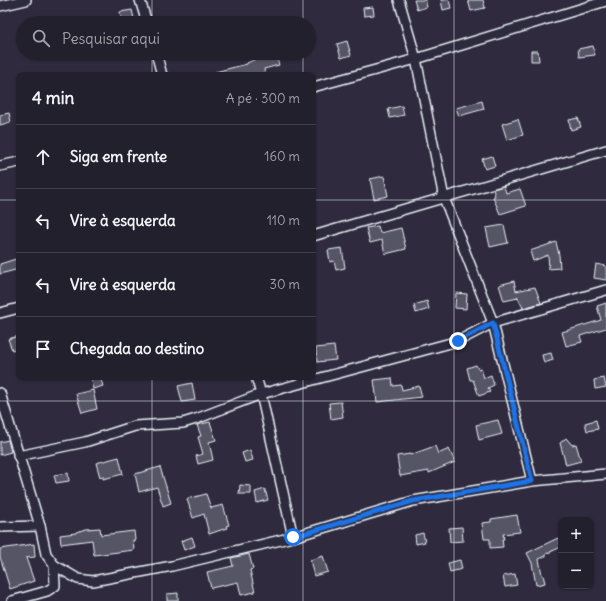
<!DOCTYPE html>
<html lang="pt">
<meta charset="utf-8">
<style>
:root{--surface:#23202e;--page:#2b2836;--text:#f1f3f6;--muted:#a3a3aa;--line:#403e4a}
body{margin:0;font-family:Delius,sans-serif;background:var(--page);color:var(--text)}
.controls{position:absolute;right:12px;bottom:12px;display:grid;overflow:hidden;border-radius:8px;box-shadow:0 1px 3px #0004}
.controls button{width:36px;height:36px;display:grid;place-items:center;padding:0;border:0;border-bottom:1px solid var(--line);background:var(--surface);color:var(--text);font:20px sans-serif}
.stop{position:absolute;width:12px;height:12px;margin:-9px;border:3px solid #1a73e8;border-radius:50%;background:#fff}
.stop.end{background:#1a73e8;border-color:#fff;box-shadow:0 1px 4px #0008}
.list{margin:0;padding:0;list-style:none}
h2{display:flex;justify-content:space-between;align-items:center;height:52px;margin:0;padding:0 16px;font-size:17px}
h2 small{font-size:13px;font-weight:400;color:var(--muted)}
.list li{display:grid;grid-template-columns:26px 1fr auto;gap:12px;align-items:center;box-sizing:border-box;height:64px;padding:0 16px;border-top:1px solid var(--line)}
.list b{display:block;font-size:15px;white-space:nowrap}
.list em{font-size:13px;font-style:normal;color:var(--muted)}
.icon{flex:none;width:22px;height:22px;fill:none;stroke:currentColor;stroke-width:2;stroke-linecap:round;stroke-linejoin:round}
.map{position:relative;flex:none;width:606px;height:601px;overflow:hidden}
.search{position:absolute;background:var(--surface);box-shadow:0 1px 3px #0004;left:16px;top:16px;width:300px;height:44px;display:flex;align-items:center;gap:10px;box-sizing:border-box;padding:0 14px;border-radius:22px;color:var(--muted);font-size:15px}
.panel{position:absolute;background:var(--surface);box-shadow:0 1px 3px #0004;left:16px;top:72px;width:300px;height:308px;border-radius:8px}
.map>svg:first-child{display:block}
.building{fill:#575565;stroke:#e8f1f8}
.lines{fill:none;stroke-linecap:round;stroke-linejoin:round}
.minor-casing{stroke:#e8f1f8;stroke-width:12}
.minor{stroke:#2f2a3d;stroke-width:9}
.route{stroke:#1a73e8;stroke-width:5}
.grid{fill:none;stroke:#e8f1f8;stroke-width:1;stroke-opacity:0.55}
</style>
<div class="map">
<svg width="606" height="601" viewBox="0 0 606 601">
<rect width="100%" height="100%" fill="#2f2a3d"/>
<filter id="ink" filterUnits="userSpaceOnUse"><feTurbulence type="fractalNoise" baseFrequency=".025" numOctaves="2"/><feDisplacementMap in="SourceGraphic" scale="8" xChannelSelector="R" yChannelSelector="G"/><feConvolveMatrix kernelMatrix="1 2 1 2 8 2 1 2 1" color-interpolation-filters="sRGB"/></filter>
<g filter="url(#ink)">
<!-- building -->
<g class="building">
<path d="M414 0H425L427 7 417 10Z"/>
<path d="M441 0H449L451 8 443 10Z"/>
<path d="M468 0H483L485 8 471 11Z"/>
<path d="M373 7 374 15 364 16 363 8Z"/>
<path d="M132 10 135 23H122L120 12Z"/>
<path d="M347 41 351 55 341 58 337 44Z"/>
<path d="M593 46 595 55 579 57 578 49Z"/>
<path d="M531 51H538L539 61H531Z"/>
<path d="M255 53H275L279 65 264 69 265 75H215V72L247 64V63L256 59Z"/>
<path d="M482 101 484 109 459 116 456 108Z"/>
<path d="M402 106 404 115 390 118 388 109Z"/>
<path d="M9 113 11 122 0 125V115Z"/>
<path d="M578 118 581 127 571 130 569 120Z"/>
<path d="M518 119 523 135 507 140 502 124Z"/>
<path d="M492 156 495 166 485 169 482 159Z"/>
<path d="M384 176 388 196 374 199 370 179Z"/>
<path d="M504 186 506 193 520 189 526 206 500 214 493 197 495 196 493 189Z"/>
<path d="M504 225 508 243 490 247 486 228Z"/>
<path d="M378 226 380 233 401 228 406 249 385 254 382 240 370 243 366 228Z"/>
<path d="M556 242 559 255 560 268 549 269 548 255 533 261 530 251Z"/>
<path d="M342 248 345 268 336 270 334 261 330 262 328 250Z"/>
<path d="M19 258V269L0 274V264Z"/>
<path d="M596 264 606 266V280L594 278Z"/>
<path d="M514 281 516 291 535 287 541 303 523 308 517 296 518 298 504 301 499 285Z"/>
<path d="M456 293 467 294 466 309 455 308Z"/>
<path d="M427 301 429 309 416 313 414 305Z"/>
<path d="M606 303V328L580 336 582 342 566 346 562 332 601 320 597 306Z"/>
<path d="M19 336V348L12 350 8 339Z"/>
<path d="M334 346 336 360 317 362 316 348Z"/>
<path d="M551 353 553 360 544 363 542 355Z"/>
<path d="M476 365 478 369 481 368 484 378 491 375 494 385 488 388 490 392 479 396 473 380H470L467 368Z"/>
<path d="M90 377H100L103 386 93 389Z"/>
<path d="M392 378 393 386 401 385 402 390 419 386 422 397 377 402 374 380Z"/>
<path d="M604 378 606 387 595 389 594 380Z"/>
<path d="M192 383 195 400 182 402 178 386Z"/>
<path d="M93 390 97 409 82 413 76 394Z"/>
<path d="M341 402 343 417 331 419 329 403Z"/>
<path d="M498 420 502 434 479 440 476 425Z"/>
<path d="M596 420 598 429 587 431 585 423Z"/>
<path d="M210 422 216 440 209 442 213 460 198 464 196 456 203 454 198 437 201 436 197 425Z"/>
<path d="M566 438 572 445 576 444 581 461 566 465 560 443Z"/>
<path d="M8 440 11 452 0 455V442Z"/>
<path d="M435 446 438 454 449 449 455 462 429 473V471L400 476 397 456 410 454V455Z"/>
<path d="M250 450 253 460 245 462 242 453Z"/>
<path d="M119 457 123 474 103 479V476L100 477 96 463Z"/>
<path d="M160 467 171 503 163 506 157 487 139 492 135 474Z"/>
<path d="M68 473 69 481 56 483 54 475Z"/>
<path d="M240 485 251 486V494H239Z"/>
<path d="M265 489 268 500 257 503 255 492Z"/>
<path d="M206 494 211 508 223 505 229 525 226 526 227 528 209 534 204 514 193 518 187 499Z"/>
<path d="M517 515 520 532 503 534 504 539H502L503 547 490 548V539H484L482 523 491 522V519Z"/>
<path d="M462 527 463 541 450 542 449 528Z"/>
<path d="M100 528 101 535 134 531 135 540H133L134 550 94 555 92 540 61 544 60 535 76 533V532L86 529Z"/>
<path d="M423 533 425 542 416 544 415 535Z"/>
<path d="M192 537 195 546 184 550 181 541Z"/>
<path d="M558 538 561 547 546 554V556L539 559 542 575H543L545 583 536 585 532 563 527 553Z"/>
<path d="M34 544 35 557 26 558 34 581 10 589 0 557V549Z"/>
<path d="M249 554 253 569 250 570 255 592 241 595 238 582 211 588 207 572 233 566 231 558Z"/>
<path d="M323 556 328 572 314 576 310 560Z"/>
<path d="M460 560 462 569 450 572 448 563Z"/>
<path d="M515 574 517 585 505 587 503 576Z"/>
<path d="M178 593V601H167V594Z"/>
</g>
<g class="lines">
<defs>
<g id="minor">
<path d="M140 0 147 23"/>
<path d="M399 0 416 59 444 198 493 323 532 481"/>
<path d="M0 6 26 0"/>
<path d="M156 53 162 75"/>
<path d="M313 87 416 59 606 1"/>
<path d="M0 166 19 162"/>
<path d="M313 236 606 150"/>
<path d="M0 313 19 308"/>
<path d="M256 377 261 394 293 537"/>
<path d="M0 393 40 526 46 554 54 565 78 579 93 581 172 566 293 537 413 501 532 481 606 474"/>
<path d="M18 456 85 442 135 426 183 423 196 419 261 394 458 341 493 323 606 290"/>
<path d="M0 527 40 526"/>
<path d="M12 601 47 591 55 586 54 565"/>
</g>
</defs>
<!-- minor casing -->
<use href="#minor" class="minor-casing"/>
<!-- minor -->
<use href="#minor" class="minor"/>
</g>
</g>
<g class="lines" filter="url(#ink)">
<!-- route -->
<path class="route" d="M293 537 413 501 532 481 493 323 458 341"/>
</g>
<!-- grid -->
<path class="grid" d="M152 0V23M303 0V23M454 0V601M152 53V75M303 53V75M0 200H19M313 200H606M152 377V601M303 377V601M0 401H606"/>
</svg>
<div class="controls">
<button>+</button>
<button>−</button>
</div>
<div class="stop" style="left:293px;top:537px"></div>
<div class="stop end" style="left:458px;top:341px"></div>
<div class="search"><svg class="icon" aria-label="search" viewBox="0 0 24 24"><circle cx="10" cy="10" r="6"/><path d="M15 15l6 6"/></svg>Pesquisar aqui</div>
<section class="panel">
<h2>4 min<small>A pé · 300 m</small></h2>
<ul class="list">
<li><svg class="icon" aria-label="ahead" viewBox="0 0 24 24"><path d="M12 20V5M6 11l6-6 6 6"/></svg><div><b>Siga em frente</b></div><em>160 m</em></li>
<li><svg class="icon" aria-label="left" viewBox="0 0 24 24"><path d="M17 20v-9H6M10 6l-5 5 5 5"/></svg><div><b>Vire à esquerda</b></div><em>110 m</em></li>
<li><svg class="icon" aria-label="left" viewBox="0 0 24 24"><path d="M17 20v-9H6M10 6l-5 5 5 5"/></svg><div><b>Vire à esquerda</b></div><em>30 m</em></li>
<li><svg class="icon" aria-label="arrive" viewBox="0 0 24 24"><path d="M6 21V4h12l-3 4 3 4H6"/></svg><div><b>Chegada ao destino</b></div></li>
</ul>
</section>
</div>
